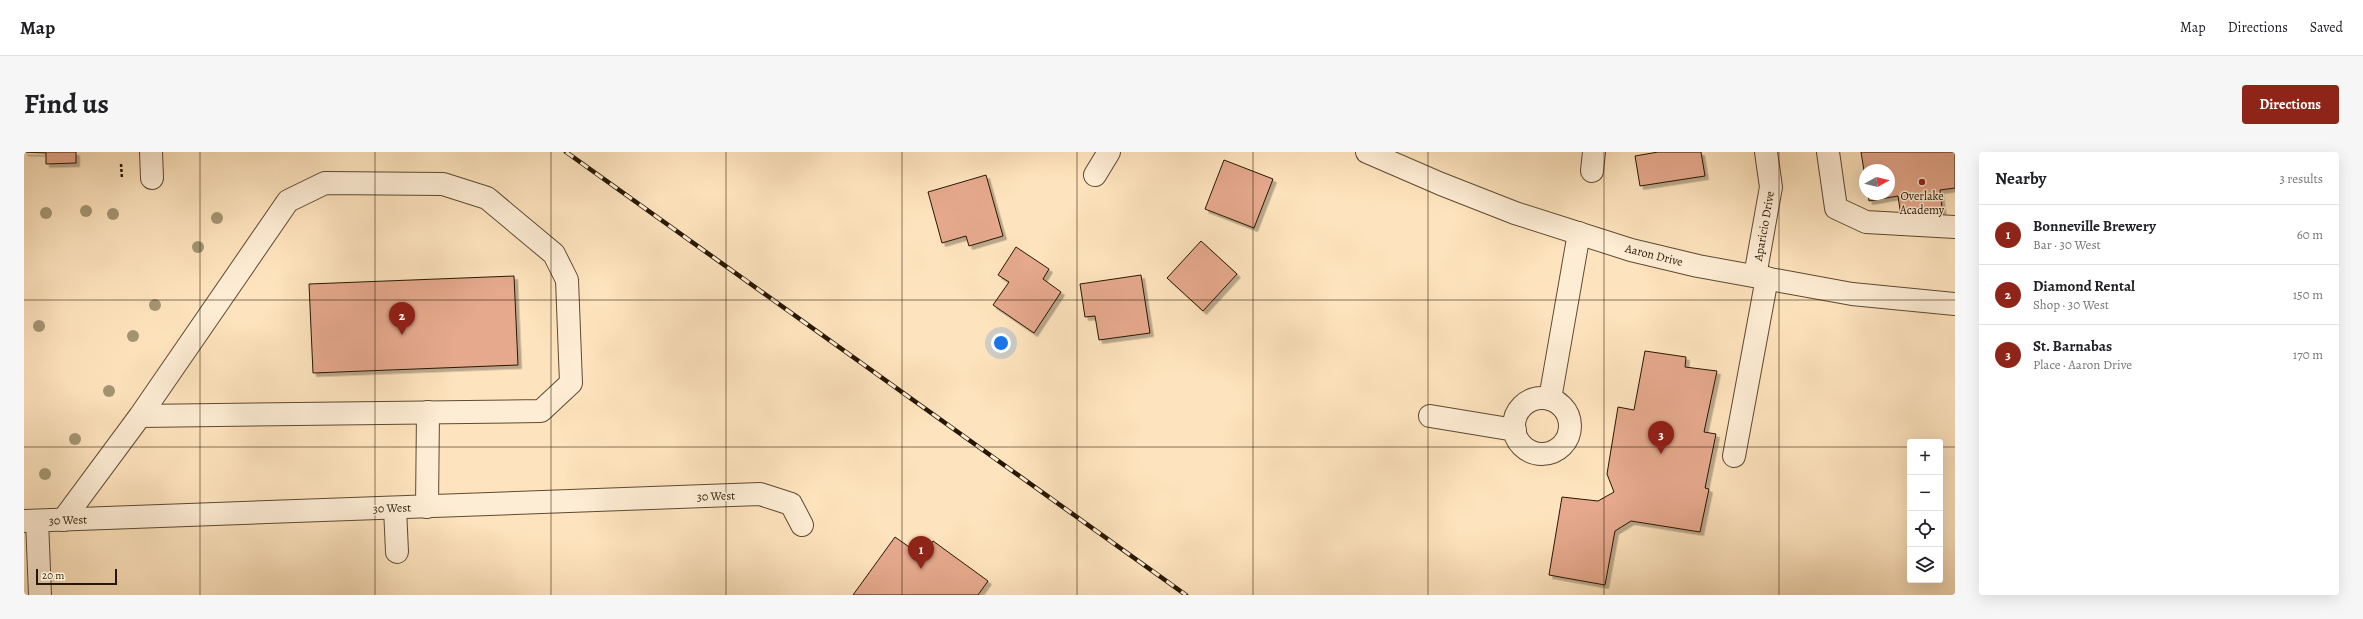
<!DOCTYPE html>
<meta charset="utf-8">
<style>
:root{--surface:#fff;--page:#f6f6f6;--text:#202124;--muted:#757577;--line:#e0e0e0;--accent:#8f2418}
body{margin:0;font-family:Alegreya,serif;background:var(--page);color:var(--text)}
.controls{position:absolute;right:12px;bottom:12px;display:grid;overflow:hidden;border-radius:4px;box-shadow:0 4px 16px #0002}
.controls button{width:36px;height:36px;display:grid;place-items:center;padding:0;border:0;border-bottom:1px solid var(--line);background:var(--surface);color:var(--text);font:20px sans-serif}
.compass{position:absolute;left:1835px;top:12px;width:36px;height:36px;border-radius:50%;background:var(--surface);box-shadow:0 4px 16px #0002;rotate:82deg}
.scale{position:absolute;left:12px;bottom:10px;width:81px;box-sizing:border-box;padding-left:4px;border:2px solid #271702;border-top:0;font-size:11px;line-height:14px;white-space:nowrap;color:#271702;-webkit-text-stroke:3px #feedd5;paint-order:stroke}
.you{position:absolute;left:977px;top:191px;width:14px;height:14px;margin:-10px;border:3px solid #fff;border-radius:50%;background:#1a73e8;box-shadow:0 0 0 6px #1a73e833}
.badge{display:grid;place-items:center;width:26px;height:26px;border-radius:50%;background:var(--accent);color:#fff;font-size:13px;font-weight:700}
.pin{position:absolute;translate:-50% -33px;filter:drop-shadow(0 1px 2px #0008)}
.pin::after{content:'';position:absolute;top:21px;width:14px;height:12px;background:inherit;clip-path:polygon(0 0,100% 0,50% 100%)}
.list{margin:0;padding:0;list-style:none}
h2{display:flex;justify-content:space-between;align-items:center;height:52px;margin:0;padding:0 16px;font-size:17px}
h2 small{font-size:13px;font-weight:400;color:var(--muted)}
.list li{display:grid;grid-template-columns:26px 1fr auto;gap:12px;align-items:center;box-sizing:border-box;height:60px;padding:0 16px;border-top:1px solid var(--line)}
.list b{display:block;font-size:15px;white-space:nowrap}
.list p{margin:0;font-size:13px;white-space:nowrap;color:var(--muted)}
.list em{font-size:13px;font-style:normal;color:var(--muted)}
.icon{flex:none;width:22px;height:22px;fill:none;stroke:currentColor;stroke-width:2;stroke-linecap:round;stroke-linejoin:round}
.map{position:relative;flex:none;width:1931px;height:443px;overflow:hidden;border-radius:4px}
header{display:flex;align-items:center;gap:24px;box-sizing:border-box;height:56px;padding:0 20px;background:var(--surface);border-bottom:1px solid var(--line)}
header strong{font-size:19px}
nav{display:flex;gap:22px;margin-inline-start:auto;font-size:14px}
.intro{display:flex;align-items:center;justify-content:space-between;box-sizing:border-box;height:96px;padding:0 24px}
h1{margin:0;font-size:28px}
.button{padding:10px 18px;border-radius:4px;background:var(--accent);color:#fff;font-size:14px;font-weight:700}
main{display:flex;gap:24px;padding:0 24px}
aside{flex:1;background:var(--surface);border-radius:4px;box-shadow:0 4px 16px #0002}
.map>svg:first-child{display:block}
.building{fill:#e6a98d;stroke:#271702;filter:url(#shadow)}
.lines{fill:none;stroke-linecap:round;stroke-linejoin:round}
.minor-casing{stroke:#5d4a31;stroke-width:24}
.path{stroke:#271702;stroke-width:2.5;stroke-dasharray:3 2;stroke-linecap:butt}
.minor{stroke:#feedd5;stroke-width:22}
.rail-casing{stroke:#271702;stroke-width:4.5}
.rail{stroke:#feedd5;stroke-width:3;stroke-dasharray:9;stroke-linecap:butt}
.tree{fill:#a49573}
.grid{fill:none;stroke:#271702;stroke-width:1;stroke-opacity:0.55}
.poi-dot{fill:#8f2418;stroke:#feedd5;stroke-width:1.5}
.labels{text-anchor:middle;stroke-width:3;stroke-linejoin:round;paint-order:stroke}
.poi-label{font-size:12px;fill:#271702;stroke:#feedd5}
.street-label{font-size:12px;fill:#271702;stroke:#feedd5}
</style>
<header>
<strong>Map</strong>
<nav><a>Map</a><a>Directions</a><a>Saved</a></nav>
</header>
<div class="intro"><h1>Find us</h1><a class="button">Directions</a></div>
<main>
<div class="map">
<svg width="1931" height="443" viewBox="0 0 1931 443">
<defs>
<filter id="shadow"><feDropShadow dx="3.5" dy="3.5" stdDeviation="0" flood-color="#0004"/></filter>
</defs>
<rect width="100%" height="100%" fill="#fee4be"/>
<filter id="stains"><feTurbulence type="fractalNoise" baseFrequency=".005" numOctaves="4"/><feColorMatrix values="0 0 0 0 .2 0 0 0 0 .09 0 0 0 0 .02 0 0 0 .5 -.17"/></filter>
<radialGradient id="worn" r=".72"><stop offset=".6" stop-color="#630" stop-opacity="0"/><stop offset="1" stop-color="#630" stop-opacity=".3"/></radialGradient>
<!-- building -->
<g class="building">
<path d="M0 0H52V11L22 12V1Z"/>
<path d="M1634 0H1677L1681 24 1616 34 1611 4Z"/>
<path d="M1837 0H1931V36L1916 38 1919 64 1878 71 1874 44 1845 49 1844 42H1865V18H1841V25Z"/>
<path d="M1200 8 1249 27 1230 76 1181 57Z"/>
<path d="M962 23 979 84 945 94 942 84 918 91 904 40Z"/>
<path d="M1177 89 1213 122 1179 159 1143 126Z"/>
<path d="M992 95 1025 117 1019 127 1037 140 1010 181 969 153 985 130 974 123Z"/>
<path d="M1117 123 1126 181 1075 188 1071 164 1061 165 1056 132Z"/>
<path d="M490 124 494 213 289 221 285 132Z"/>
<path d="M1621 199 1662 205 1661 215 1693 219 1680 280 1692 282 1681 336 1685 337 1676 380 1607 369 1591 379 1581 433 1525 423 1538 345 1574 349 1590 340 1583 322 1594 255 1610 258Z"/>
<path d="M871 385 898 404 909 389 964 429 954 443H829Z"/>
</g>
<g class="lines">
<defs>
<g id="minor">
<path d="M127 0 128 26"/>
<path d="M1343 0 1417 32 1491 61 1607 98 1674 114 1828 142 1931 152"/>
<path d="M1804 0 1812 56 1842 70 1931 75"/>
<path d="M1568 19 1570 0"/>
<path d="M1071 23 1085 0"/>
<path d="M1731 124 1747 35 1742 0"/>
<circle cx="1518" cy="274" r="28"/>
<path d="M1526 247 1555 81"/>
<path d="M1406 264 1491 278"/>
<path d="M1710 304 1743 126"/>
<path d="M403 355 404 260"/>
<path d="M371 356 373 400"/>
<path d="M39 368 116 264 264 49 301 31 419 32 463 46 530 102 543 128 547 231 517 259 116 264"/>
<path d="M0 369 736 342 767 352 778 373"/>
<path d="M13 369 16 443"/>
</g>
</defs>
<!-- minor casing -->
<use href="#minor" class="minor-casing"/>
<!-- path -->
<path class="path" d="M97 12 98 27"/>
<!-- minor -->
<use href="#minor" class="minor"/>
<defs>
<path id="rail" d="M542 0 1162 443"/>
</defs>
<!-- rail casing -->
<use href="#rail" class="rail-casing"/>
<!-- rail -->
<use href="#rail" class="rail"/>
</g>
<!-- trees -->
<g class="tree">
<circle cx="62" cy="59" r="6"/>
<circle cx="22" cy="61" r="6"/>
<circle cx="89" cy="62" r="6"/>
<circle cx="193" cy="66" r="6"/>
<circle cx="174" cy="95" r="6"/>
<circle cx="131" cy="153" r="6"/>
<circle cx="15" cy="174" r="6"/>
<circle cx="109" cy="184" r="6"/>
<circle cx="85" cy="239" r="6"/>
<circle cx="51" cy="287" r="6"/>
<circle cx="21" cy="322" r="6"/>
</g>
<!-- grid -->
<path class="grid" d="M176 0V443M351 0V443M527 0V443M702 0V443M878 0V443M1053 0V443M1229 0V443M1404 0V443M1580 0V443M1755 0V443M0 148H1931M0 295H1886M1916 295H1931"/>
<!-- markers -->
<circle class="poi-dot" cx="1898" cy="30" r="4"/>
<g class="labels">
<!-- poi labels -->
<g class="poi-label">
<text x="1898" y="48">Overlake<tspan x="1898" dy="14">Academy</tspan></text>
</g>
<!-- street labels -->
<g class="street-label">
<text transform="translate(1740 74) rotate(-80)" y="4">Aparicio Drive</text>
<text transform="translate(1630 103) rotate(14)" y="4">Aaron Drive</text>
<text transform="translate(692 344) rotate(-2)" y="4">30 West</text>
<text transform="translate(368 356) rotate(-2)" y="4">30 West</text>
<text transform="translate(44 368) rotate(-2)" y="4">30 West</text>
</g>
</g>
<rect width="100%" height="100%" filter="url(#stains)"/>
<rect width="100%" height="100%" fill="url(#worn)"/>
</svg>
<div class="controls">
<button>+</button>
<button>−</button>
<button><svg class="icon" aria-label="locate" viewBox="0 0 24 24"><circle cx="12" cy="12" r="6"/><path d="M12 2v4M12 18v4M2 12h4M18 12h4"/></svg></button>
<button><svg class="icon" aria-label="layers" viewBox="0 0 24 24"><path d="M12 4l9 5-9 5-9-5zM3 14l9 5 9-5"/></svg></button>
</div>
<svg class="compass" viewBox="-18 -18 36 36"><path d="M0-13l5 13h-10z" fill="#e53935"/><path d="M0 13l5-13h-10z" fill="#757577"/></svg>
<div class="scale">20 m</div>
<div class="you"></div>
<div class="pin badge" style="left:897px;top:417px">1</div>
<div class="pin badge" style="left:378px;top:183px">2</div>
<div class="pin badge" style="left:1637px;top:302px">3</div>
</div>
<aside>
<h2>Nearby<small>3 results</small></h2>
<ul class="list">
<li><span class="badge">1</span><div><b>Bonneville Brewery</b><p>Bar · 30 West</p></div><em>60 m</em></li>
<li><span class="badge">2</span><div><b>Diamond Rental</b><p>Shop · 30 West</p></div><em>150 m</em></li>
<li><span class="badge">3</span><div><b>St. Barnabas</b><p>Place · Aaron Drive</p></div><em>170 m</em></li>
</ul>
</aside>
</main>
